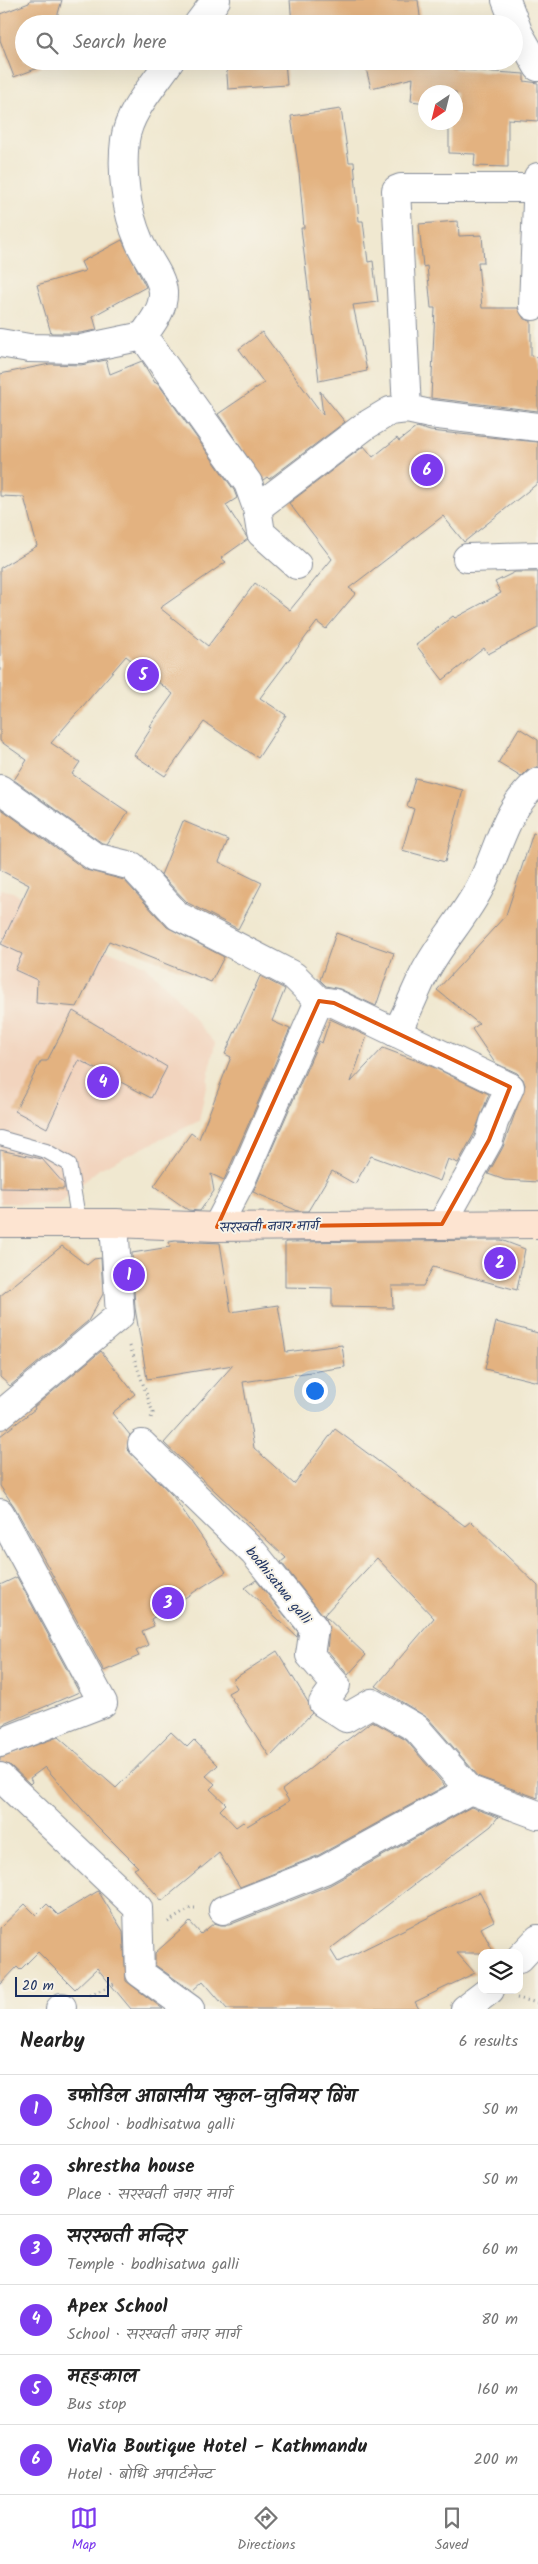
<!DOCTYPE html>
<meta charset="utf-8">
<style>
:root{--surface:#fff;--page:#f2f2f2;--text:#222;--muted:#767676;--line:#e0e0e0;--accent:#7c3aed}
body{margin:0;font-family:Kalam,"Playpen Sans Deva",sans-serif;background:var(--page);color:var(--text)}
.controls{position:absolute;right:15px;bottom:15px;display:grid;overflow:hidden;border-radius:10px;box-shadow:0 5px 20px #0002}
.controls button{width:45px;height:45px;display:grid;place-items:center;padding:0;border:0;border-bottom:1px solid var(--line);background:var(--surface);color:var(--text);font:25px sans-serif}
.compass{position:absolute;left:418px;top:85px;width:45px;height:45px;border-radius:50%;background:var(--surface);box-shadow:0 5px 20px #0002;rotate:215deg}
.scale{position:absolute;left:15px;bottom:12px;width:94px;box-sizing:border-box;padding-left:5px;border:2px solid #1b2f5e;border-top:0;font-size:14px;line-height:18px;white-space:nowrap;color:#1b2f5e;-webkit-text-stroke:4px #f7f3e8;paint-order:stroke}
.you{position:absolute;left:314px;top:1390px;width:18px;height:18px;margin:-12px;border:4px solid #fff;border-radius:50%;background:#1a73e8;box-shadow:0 0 0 8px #1a73e833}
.badge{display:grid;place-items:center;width:32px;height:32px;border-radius:50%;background:var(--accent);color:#fff;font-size:16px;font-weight:700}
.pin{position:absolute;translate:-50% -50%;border:2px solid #fff;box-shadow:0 1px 5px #0006}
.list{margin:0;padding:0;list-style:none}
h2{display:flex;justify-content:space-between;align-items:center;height:65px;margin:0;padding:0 20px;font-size:21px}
h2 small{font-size:16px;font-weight:400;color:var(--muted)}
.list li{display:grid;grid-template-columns:32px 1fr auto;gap:15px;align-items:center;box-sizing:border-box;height:70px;padding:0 20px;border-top:1px solid var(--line)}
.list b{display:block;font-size:19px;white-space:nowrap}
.list p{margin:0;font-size:16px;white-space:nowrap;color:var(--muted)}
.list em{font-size:16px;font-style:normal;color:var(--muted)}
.icon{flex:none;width:28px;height:28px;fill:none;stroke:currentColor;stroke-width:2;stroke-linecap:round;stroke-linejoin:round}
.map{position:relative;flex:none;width:538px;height:2009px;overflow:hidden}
.search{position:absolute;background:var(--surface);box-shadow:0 5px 20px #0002;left:15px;right:15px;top:15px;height:55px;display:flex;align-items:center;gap:12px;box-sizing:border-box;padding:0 18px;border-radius:28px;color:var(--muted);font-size:19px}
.sheet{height:485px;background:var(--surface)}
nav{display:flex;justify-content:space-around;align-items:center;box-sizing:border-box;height:70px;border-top:1px solid var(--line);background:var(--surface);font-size:14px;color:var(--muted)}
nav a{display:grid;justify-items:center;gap:2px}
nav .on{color:var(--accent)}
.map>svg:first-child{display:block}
.built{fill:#f2d4be}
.building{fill:#e3b280}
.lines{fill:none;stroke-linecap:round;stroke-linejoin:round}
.lane-casing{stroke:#868c97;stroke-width:16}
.street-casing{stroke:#868c97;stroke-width:30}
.secondary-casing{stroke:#868c97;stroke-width:30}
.path{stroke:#868c97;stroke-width:3;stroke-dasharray:1 4;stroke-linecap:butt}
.lane{stroke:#fff;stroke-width:14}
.street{stroke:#fff;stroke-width:28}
.secondary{stroke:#fde4d1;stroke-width:28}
.marked{fill:none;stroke:#de5710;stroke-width:4;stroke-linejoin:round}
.labels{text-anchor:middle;stroke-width:4;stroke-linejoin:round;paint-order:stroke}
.street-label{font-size:14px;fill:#1b2f5e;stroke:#f7f3e8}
</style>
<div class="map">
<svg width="538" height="2009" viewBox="0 0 538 2009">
<rect width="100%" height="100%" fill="#f7f3e8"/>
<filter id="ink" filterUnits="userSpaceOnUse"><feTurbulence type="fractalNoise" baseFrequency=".02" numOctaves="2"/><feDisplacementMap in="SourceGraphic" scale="10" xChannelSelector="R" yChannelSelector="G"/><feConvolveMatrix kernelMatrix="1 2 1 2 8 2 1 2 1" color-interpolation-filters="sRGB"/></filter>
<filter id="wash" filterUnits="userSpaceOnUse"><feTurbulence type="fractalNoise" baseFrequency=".0096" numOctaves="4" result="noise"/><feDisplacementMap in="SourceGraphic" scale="20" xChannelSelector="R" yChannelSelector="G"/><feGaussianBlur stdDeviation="1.12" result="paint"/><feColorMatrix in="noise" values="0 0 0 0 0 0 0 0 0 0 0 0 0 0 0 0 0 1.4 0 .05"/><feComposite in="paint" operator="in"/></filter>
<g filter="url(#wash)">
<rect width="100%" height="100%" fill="#f0e8d0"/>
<!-- built -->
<path class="built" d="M0 889 13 892 91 944 145 965 171 991 215 1043 199 1121 99 1169 58 1204 0 1203Z"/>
<g id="blocks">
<!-- building -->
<g class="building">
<path d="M30 0H62L55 24H24V61H43L41 67 14 77 0 40V14L29 3Z"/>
<path d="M290 0H418L421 24H292Z"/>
<path d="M226 61H285L287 85 228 89Z"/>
<path d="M364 61H431L455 64 454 69 524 74V81L538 83V121L508 119V167L474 166 475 154 449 153V122H456V92H426V103L411 101 413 78 371 88Z"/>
<path d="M341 109 349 162H354L359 221H363L368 262 373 261 378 302 353 305 367 371 319 381 301 228H304L299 172 291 116Z"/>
<path d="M458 221 459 236 482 235 484 262H478L482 308H518L524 319 531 321V356L538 357V411L431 398 435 308H431L427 266 423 267 419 224Z"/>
<path d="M122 240 146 287 93 316 97 330 80 333H51L37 285 85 271 81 262Z"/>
<path d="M262 332 323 415 320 391 345 422 269 479 267 477 263 480 218 414 264 383 239 349Z"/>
<path d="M106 360 110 374 142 361 155 383 157 382 234 490 237 498 226 505 248 539 221 558 226 562 160 608 208 646 255 583 290 610 332 559 289 503 364 446 373 457 397 438 399 441 417 427 430 431 538 442V483L464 542 443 516 349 588 356 593 326 629 317 622 260 698 286 715 258 758 204 722 165 776 134 755 152 727 150 726 173 694 126 656 51 743 80 762 72 774 128 812 107 844 102 843 14 780 27 760 0 741V568L37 546 24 497 0 496V374L50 364 81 365Z"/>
<path d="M515 572H538V628L488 654 484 648 443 680 416 645 453 616 455 618 501 593 495 582Z"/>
<path d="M519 728 538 740V767L528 770 521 777 498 763Z"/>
<path d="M415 778 463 790 445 862 402 850 414 809 407 806Z"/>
<path d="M0 808 86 870 124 880 167 927 224 957 211 982 109 941 77 1007 36 1003 37 980 15 970 22 954 1 944 29 885 0 870Z"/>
<path d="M183 821 228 840 219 862 262 883 238 929 188 903 161 875Z"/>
<path d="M533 833 538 834V1182L505 1180 488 1174 503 1147 525 1085 523 1079 517 1073 495 1063 472 1029 479 1024 437 990 506 915Z"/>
<path d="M336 933 394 953 376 1006 340 989 326 986 320 980Z"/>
<path d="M260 976 285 989 272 1021 290 1029 224 1180 211 1174 214 1191 200 1211 188 1210 154 1186 191 1133 199 1139 231 1057 225 1054Z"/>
<path d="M73 1011 167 1067 151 1098 79 1060 47 1128 15 1111 41 1061H47Z"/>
<path d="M330 1019 367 1036 351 1082 383 1048 433 1067 489 1094 474 1134 458 1163 448 1159 440 1181 371 1156 355 1184 332 1171 308 1211H298L253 1192 319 1041 322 1043Z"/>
<path d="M0 1150 42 1159 64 1184V1189L0 1188Z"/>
<path d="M501 1240 525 1249 517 1290 433 1267 423 1286H392L393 1308 332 1307V1288L285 1287V1242Z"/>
<path d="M176 1241 220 1243 231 1312 278 1305 286 1352 342 1345 345 1367 243 1382 254 1448 294 1484 335 1429 465 1526 471 1521 538 1586V1798L479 1777 428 1718 376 1686 434 1618 377 1558 324 1615 366 1655 348 1675 327 1650 329 1630 326 1619 281 1562 286 1558 164 1443 233 1365 147 1379 135 1308 132 1253 170 1247 169 1242Z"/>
<path d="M62 1246 87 1265 94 1259 101 1258 103 1294 88 1321 10 1386 0 1377V1296Z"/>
<path d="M496 1322 538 1333V1382L485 1369Z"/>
<path d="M101 1351 135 1394 112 1413 130 1435 127 1449 173 1496 226 1572 151 1619 154 1626 142 1631 148 1645 136 1651 139 1656 104 1671 46 1563 14 1506 0 1486V1436L35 1409 34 1407Z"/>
<path d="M17 1577 79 1692 0 1726V1585Z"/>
<path d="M256 1580 298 1632 297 1637 245 1588Z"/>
<path d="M277 1651 308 1702 312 1713 270 1757 228 1693 237 1688 232 1680Z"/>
<path d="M372 1721 406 1740 445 1786 317 1856 240 1887 219 1853 162 1901 134 1869 138 1867 95 1824 45 1767 30 1778 32 1782 30 1784 11 1766 0 1762V1758L58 1737 116 1788 171 1732 187 1747 194 1740 218 1765 206 1776 215 1784 210 1789 226 1804 220 1810 236 1827 243 1822 247 1826 289 1801 282 1790Z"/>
<path d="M471 1807 498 1817 491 1826 330 1949 338 1962 480 1892 494 1921 481 1928 494 1953H457L475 1973 415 2002 419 2009H227L203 1981 192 1991 155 1965V1953L190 1922 201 1934 214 1923 221 1925H229L330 1885Z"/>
<path d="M98 1891 123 1931 126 1981 163 2009H131L97 1968 75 1989 38 1952 20 1970 17 1967 0 1985V1928L25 1904 36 1915 47 1904 58 1915Z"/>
</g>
</g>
</g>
<g filter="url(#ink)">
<use href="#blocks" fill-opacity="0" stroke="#868c97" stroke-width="1"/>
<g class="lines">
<defs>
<path id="lane" d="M0 1138 46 1151 69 1164 79 1223"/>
<g id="street">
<path d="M506 0 519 34 538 67"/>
<path d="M198 24 216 0"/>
<path d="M170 61C154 85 129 111 125 140 121 172 126 211 139 241 145 257 162 275 163 292 164 309 152 323 143 336L248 483 257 508 261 533 297 565"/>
<path d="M533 306 538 177"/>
<path d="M0 343 29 348 81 349 143 336"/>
<path d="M407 409 396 190 401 188H536"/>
<path d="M257 508 365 426 390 411 407 409 430 414 538 427"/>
<path d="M467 558 538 556"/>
<path d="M0 789 95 857 132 866 178 916 294 976 319 1001 334 1003 510 1087 494 1122 489 1140 442 1224"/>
<path d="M396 1033C407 1014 414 994 424 974 439 944 464 918 480 887 499 850 504 809 538 782"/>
<path d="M217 1227 242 1179 319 1001"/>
<path d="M0 1415 120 1315 114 1223"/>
<path d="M142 1444 254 1553 314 1628 310 1655 336 1685 323 1703 346 1718 372 1703 416 1728 470 1790 538 1815"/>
<path d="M0 1513 103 1703 0 1743"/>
<path d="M0 1777 138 1908 140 1973 190 2009"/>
<path d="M223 1910 324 1870 470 1790"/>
<path d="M519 1959 538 1939"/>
<path d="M60 2009 62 2007"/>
<path d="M465 2009 490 1990"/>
</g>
<path id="secondary" d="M0 1223H114L217 1227 538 1224"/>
</defs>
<!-- lane casing -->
<use href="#lane" class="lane-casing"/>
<!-- street casing -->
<use href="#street" class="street-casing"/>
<!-- secondary casing -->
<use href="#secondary" class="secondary-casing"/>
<!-- path -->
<g class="path">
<path d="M130 1346 153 1413 151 1418"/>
<path d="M168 1922 191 1908H195"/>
<path d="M90 1995 114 1984"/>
<path d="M517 1998 538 2003"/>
</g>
<!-- lane -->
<use href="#lane" class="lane"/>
<!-- street -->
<use href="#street" class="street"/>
<!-- secondary -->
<use href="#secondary" class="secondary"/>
</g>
</g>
<!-- marked area -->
<path class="marked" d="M319 1001 334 1003 510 1087 489 1140 442 1224 217 1227Z"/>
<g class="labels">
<!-- street labels -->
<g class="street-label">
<text transform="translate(269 1226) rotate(-1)" y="5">सरस्वती नगर मार्ग</text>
<text transform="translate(279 1585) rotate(51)" y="5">bodhisatwa galli</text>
</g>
</g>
</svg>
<div class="controls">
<button><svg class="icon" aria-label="layers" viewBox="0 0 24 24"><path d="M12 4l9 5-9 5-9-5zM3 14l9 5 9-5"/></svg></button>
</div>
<svg class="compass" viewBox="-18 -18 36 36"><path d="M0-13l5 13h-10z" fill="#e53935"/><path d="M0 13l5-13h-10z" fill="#767676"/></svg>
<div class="scale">20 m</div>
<div class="you"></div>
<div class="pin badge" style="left:129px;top:1275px">1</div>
<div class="pin badge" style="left:500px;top:1263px">2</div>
<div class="pin badge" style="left:168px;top:1603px">3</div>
<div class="pin badge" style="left:103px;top:1082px">4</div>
<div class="pin badge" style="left:143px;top:675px">5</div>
<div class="pin badge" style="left:427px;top:470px">6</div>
<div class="search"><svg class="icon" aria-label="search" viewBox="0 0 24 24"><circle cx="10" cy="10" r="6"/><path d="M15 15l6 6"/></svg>Search here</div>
</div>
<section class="sheet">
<h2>Nearby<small>6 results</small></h2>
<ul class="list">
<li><span class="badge">1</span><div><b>डफोडिल आवासीय स्कुल-जुनियर विंग</b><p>School · bodhisatwa galli</p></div><em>50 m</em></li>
<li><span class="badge">2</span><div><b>shrestha house</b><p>Place · सरस्वती नगर मार्ग</p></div><em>50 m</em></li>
<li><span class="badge">3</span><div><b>सरस्वती मन्दिर</b><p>Temple · bodhisatwa galli</p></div><em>60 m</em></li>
<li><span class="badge">4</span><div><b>Apex School</b><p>School · सरस्वती नगर मार्ग</p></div><em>80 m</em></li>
<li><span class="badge">5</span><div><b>महङ्काल</b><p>Bus stop</p></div><em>160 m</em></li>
<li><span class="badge">6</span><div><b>ViaVia Boutique Hotel - Kathmandu</b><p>Hotel · बोधि अपार्टमेन्ट</p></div><em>200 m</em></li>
</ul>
</section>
<nav>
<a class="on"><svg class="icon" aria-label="map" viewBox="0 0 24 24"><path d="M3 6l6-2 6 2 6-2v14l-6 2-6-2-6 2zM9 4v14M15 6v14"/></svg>Map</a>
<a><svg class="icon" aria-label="directions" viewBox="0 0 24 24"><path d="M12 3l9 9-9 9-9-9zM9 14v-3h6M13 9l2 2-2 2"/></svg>Directions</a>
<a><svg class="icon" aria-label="saved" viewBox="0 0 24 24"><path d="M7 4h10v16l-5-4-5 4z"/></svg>Saved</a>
</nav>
